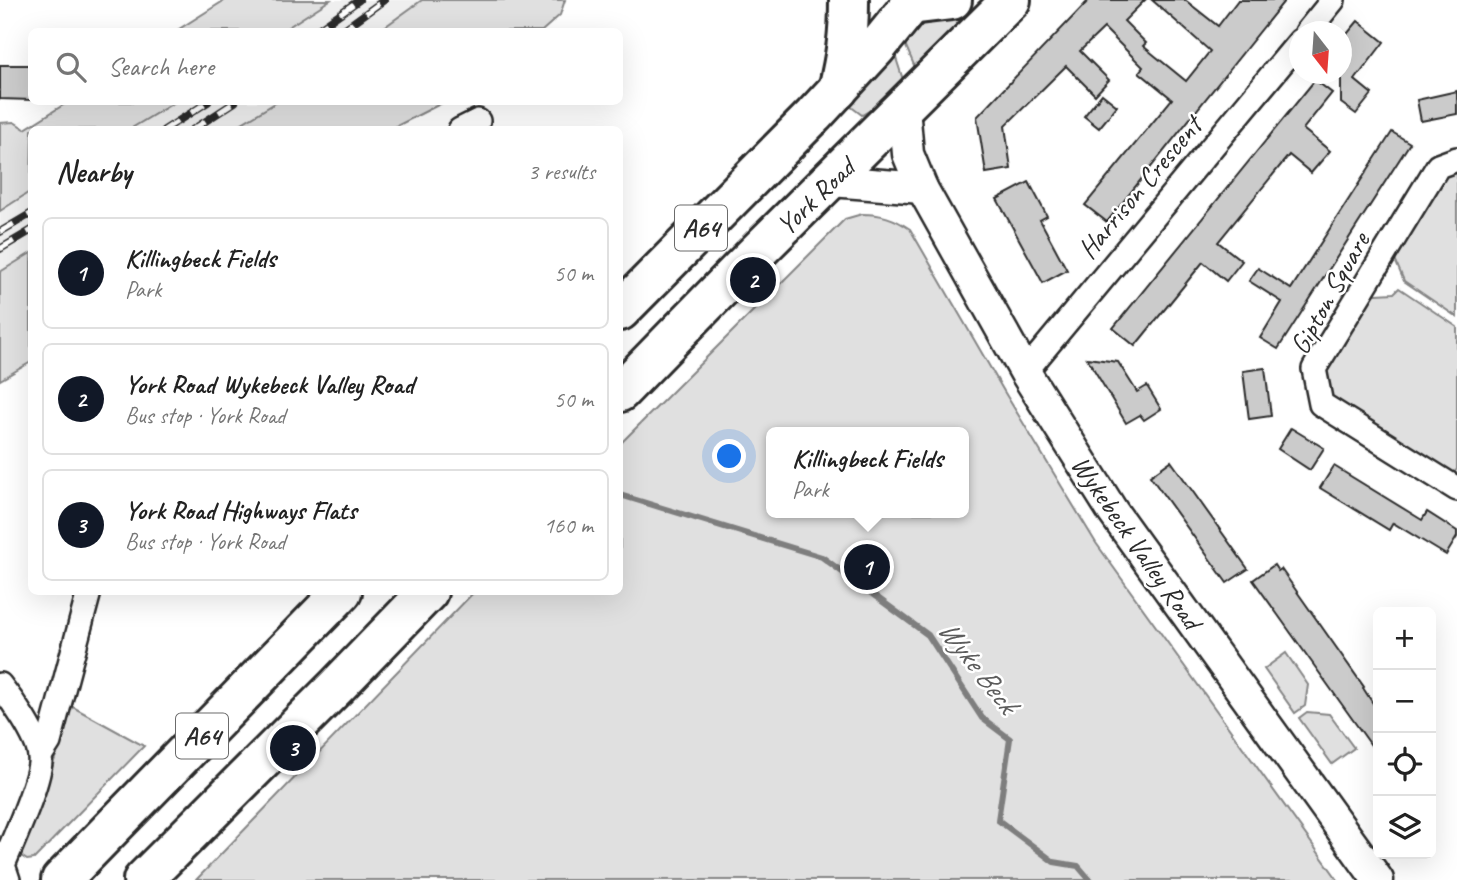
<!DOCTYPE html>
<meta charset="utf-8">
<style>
:root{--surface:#fff;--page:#f6f6f6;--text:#222;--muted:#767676;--line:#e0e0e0;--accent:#111827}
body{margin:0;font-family:Caveat,sans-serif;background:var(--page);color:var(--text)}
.controls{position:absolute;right:21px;bottom:21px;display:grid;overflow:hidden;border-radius:10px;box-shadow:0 7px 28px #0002}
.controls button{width:63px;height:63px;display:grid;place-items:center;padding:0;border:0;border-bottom:2px solid var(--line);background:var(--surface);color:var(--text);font:35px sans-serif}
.compass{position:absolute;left:1289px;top:21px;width:63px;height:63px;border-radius:50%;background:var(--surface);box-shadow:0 7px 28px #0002;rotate:163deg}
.you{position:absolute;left:730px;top:457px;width:24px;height:24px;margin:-18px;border:5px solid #fff;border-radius:50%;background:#1a73e8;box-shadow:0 0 0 10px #1a73e833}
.badge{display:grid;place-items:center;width:46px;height:46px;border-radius:50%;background:var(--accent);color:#fff;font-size:23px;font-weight:700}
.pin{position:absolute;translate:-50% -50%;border:4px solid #fff;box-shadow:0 2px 7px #0006}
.popup{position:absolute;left:766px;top:427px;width:203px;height:91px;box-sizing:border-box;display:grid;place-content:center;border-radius:10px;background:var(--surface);filter:drop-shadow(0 2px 5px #0005);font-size:23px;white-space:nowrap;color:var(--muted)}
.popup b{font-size:26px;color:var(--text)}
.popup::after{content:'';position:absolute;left:50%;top:100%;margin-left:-14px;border:14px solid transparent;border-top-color:var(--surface)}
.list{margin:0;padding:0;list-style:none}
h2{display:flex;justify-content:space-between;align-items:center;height:91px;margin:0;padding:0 28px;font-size:30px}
h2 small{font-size:23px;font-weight:400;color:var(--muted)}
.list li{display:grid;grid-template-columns:46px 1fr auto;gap:21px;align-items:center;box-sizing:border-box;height:112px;margin:0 14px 14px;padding:0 14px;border:2px solid var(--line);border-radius:10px}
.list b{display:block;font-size:26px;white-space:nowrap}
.list p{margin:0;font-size:23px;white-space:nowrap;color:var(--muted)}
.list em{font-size:23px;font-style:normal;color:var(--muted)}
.icon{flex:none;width:38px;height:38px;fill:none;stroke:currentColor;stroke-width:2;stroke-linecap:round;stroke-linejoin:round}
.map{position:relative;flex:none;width:1457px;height:880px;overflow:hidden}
.search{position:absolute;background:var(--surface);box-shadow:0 7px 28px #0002;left:28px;top:28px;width:595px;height:77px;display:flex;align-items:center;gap:18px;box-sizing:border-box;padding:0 24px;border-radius:10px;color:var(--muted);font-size:26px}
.panel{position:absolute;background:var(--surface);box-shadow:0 7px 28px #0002;left:28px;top:126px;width:595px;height:469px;border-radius:10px}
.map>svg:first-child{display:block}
.built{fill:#efefef}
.green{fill:#e0e0e0;stroke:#868686;stroke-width:2;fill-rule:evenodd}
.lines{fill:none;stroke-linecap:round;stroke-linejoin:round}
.stream{stroke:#7e7e7e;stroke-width:6}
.building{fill:#cbcbcb;stroke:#2b2b2b;stroke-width:2}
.minor-casing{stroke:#2b2b2b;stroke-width:28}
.tertiary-casing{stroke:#2b2b2b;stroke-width:35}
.trunk-casing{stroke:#2b2b2b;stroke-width:44}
.minor{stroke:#fff;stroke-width:23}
.tertiary{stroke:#fff;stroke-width:30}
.trunk{stroke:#fff;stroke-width:38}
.rail-casing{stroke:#2b2b2b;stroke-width:8}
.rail{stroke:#fff;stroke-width:5;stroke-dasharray:16;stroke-linecap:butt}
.labels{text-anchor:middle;stroke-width:5;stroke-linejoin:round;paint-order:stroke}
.shield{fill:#fff;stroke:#6b6b6b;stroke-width:2}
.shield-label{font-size:26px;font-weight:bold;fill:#2b2b2b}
.street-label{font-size:28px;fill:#2b2b2b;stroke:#fff}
.water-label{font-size:30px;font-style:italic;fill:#5c5c5c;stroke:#fff}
</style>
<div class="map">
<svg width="1457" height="880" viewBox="0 0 1457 880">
<rect width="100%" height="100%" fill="#fff"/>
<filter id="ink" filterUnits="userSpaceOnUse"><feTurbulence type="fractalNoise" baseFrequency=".0143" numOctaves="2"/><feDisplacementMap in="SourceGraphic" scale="14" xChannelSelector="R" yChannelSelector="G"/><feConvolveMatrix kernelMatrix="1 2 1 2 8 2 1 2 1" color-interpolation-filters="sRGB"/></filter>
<g filter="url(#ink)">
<!-- built -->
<g class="built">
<path d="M330 0H422L379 31 282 32Z"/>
<path d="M175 102H277L232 129 130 130Z"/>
<path d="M31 191V253L0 272V211Z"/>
</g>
<!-- green -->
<g class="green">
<path d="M225 0H330L282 31H176Z"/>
<path d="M422 0H565L560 15 542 31H379Z"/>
<path d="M986 0 919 77 905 44 900 41 918 22C944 23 966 16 986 0Z"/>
<path d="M895 55 905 86 897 94 862 115 846 103Z"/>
<path d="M68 102H175L130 129 32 130 31 191 0 211V123L14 122 25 129Z"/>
<path d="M277 102H444L391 129H232Z"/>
<path d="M1457 159V317L1404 281 1389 246Z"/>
<path d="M862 214C881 214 894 218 910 229L1005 393 1096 543 1338 880H196L474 592H620V444L845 219ZM771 432H963V513H771Z"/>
<path d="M31 253V362L0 380V272Z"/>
<path d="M1399 288 1457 327V469L1446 484 1321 404 1314 370 1359 295 1394 293Z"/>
<path d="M1286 653 1308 685 1305 706 1295 713 1264 669Z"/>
<path d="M71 706 144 746 34 859 27 860 21 856 19 845 45 791Z"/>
<path d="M1307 712 1329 714 1354 748 1332 764 1299 718Z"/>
</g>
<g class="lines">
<!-- stream -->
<path class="stream" d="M620 495 822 557 928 635 982 718 1010 739 998 820 1054 862 1078 866 1090 880"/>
</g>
<!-- building -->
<g class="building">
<path d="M1089 0H1145L1124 21 1146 43 1143 46 1186 81 1210 51 1152 0H1185L1218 26 1238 0H1285L1107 222 1085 205 1172 99 1139 72 1143 67 1104 28 1080 51 1109 80 1095 95 1066 66 1005 126 1011 169 986 173 977 117Z"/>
<path d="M1358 21 1384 42 1355 80 1372 94 1356 114 1341 103V41Z"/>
<path d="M0 65H32V100L0 99Z"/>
<path d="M1315 80 1332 93 1303 129 1330 151 1311 173 1289 155 1218 242 1242 261 1226 281 1203 262 1135 346 1113 328Z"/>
<path d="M1457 91V114L1421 121 1417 100Z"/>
<path d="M1102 94 1117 106 1099 128 1084 116Z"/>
<path d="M1392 132 1410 143 1278 349 1260 338 1282 302 1249 281 1258 268 1291 289Z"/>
<path d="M1029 182 1047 216 1040 220 1067 270 1043 283 997 199Z"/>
<path d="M1087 358 1118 362 1137 392 1147 386 1161 409 1144 420 1140 415 1126 423Z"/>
<path d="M1265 368 1271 416 1249 419 1243 371Z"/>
<path d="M1291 428 1324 448 1310 470 1278 449Z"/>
<path d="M1171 461 1248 569 1227 583 1150 476Z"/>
<path d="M1334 466 1422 520 1427 512 1457 531V537L1446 555 1393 523 1389 530 1320 488Z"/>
<path d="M1274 565 1278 571 1281 569 1364 687 1363 688 1378 711V755L1253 580Z"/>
</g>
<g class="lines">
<defs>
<g id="minor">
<path d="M1307 32 1333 0"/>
<path d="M460 130 478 121"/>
<path d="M1457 159 1438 166 1314 369 1321 404 1457 489"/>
<path d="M1025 372 1300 41"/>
<path d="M0 685C12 700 38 737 40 756 43 776 12 843 3 865L8 880"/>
<path d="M40 756 49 742 89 592"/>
</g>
<g id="tertiary">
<path d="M904 107 908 154 922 188 1025 372 1113 512 1378 880"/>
<path d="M831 181 922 188"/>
</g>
<g id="trunk">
<path d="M910 5 952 0"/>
<path d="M838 90C846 56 849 35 849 0"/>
<path d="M620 311 814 115 877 47 915 0"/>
<path d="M620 392 741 268 1011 0"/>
<path d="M61 880 342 592"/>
<path d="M143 880 337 686 428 592"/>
</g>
</defs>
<!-- minor casing -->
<use href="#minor" class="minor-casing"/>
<!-- tertiary casing -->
<use href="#tertiary" class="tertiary-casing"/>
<!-- trunk casing -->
<use href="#trunk" class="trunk-casing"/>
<!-- minor -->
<use href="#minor" class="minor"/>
<!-- tertiary -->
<use href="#tertiary" class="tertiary"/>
<!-- trunk -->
<use href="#trunk" class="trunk"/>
<defs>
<g id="rail">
<path d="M314 32 359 0"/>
<path d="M340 32 384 0"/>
<path d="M164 130 208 102"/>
<path d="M192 130 235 102"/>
<path d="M0 232 32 213"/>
<path d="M0 249 32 230"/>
</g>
</defs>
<!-- rail casing -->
<use href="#rail" class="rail-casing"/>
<!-- rail -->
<use href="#rail" class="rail"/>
</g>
</g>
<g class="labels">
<!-- shield labels -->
<g class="shield">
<rect x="675" y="205.5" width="52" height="45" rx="5"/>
<rect x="176" y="713.5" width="52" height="45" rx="5"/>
</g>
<g class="shield-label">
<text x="701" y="237">A64</text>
<text x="202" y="745">A64</text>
</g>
<!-- street labels -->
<g class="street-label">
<text transform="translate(1139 187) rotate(-50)" y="10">Harrison Crescent</text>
<text transform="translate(815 196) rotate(-44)" y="10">York Road</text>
<text transform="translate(1329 293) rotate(-61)" y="10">Gipton Square</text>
<text transform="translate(1137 542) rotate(55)" y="10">Wykebeck Valley Road</text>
</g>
<!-- water labels -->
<g class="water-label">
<text transform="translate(978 666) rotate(52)" y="10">Wyke Beck</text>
</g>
</g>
</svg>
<div class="controls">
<button>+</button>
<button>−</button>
<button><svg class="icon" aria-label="locate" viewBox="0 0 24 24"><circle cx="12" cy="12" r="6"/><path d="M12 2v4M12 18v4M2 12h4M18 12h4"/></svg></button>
<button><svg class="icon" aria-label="layers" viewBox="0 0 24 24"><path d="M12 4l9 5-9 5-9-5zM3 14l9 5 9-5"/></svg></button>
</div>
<svg class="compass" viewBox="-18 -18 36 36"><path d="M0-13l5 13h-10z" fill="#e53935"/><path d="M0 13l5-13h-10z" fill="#767676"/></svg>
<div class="you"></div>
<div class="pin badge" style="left:867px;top:567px">1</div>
<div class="popup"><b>Killingbeck Fields</b>Park</div>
<div class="pin badge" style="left:753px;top:280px">2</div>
<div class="pin badge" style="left:293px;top:748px">3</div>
<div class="search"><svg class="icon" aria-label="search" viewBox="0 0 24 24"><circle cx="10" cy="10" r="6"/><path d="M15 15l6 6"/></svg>Search here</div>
<section class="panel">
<h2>Nearby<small>3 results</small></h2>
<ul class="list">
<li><span class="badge">1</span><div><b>Killingbeck Fields</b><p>Park</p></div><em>50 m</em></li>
<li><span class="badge">2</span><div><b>York Road Wykebeck Valley Road</b><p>Bus stop · York Road</p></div><em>50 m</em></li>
<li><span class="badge">3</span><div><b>York Road Highways Flats</b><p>Bus stop · York Road</p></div><em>160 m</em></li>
</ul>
</section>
</div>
